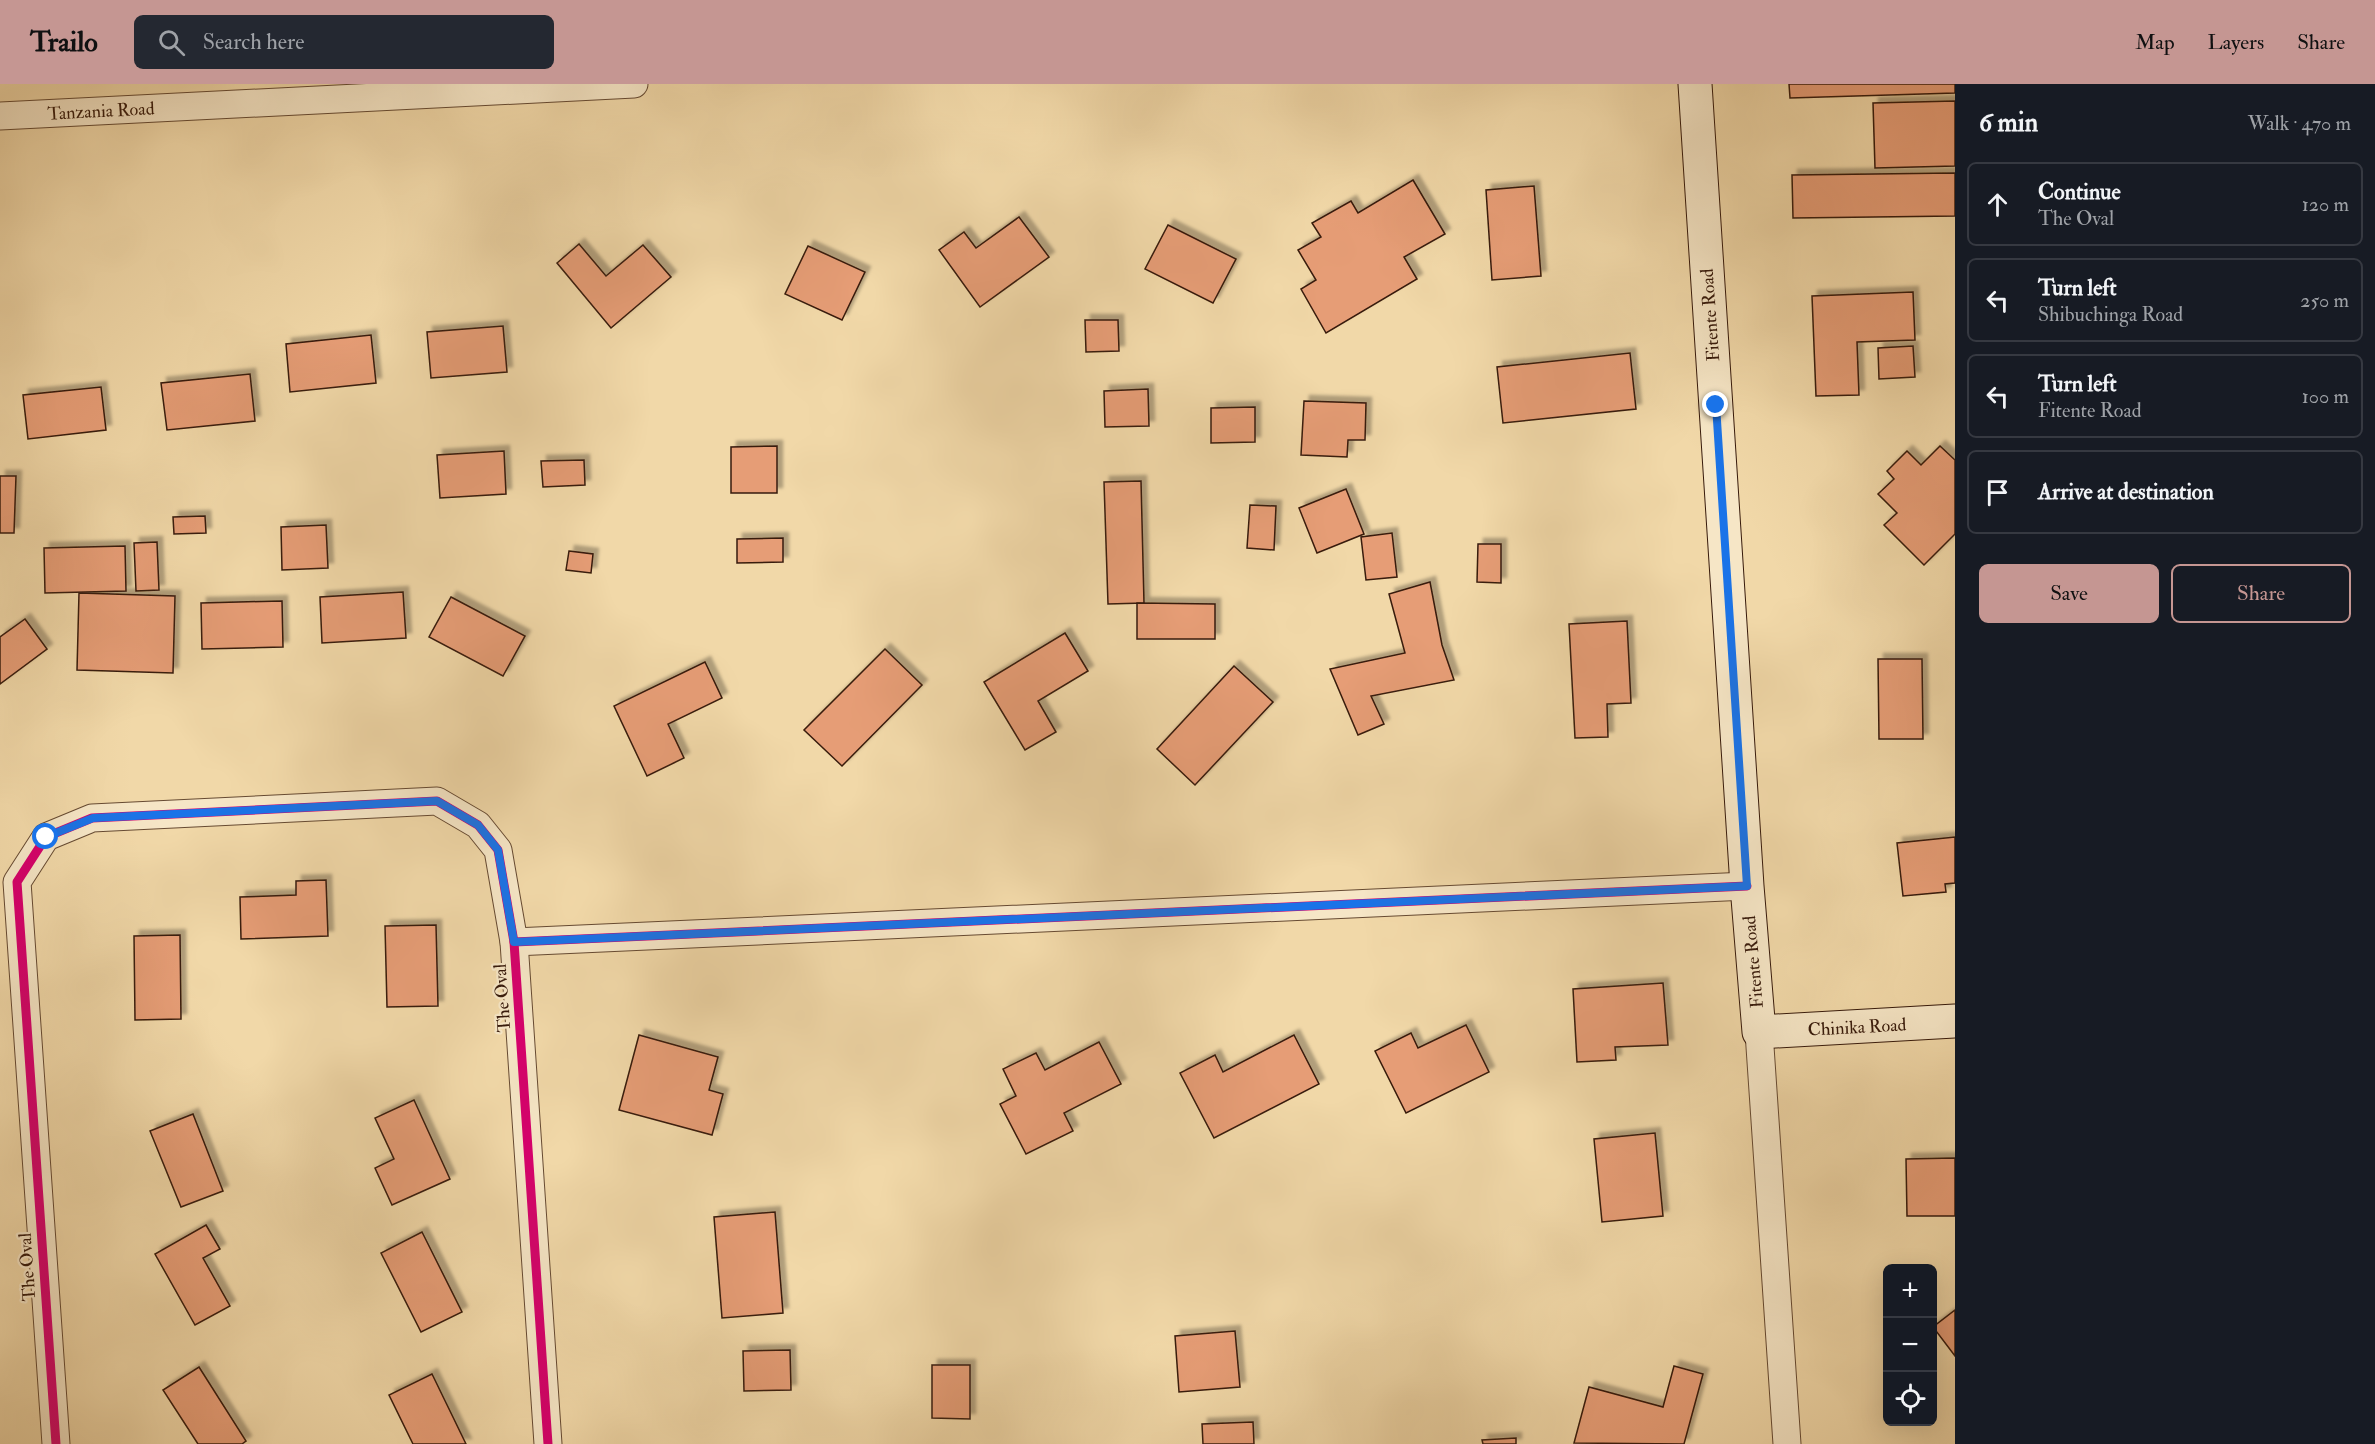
<!DOCTYPE html>
<meta charset="utf-8">
<style>
:root{--surface:#171b24;--page:#242831;--text:#f1f3f6;--muted:#9ea1a6;--line:#363941;--accent:#c59692}
body{margin:0;font-family:"IM FELL Double Pica",serif;background:var(--page);color:var(--text)}
.controls{position:absolute;right:18px;bottom:18px;display:grid;overflow:hidden;border-radius:9px;box-shadow:0 6px 24px #0002}
.controls button{width:54px;height:54px;display:grid;place-items:center;padding:0;border:0;border-bottom:2px solid var(--line);background:var(--surface);color:var(--text);font:30px sans-serif}
.stop{position:absolute;width:18px;height:18px;margin:-14px;border:4px solid #1a73e8;border-radius:50%;background:#fff}
.stop.end{background:#1a73e8;border-color:#fff;box-shadow:0 2px 6px #0008}
.list{margin:0;padding:0;list-style:none}
h2{display:flex;justify-content:space-between;align-items:center;height:78px;margin:0;padding:0 24px;font-size:26px}
h2 small{font-size:20px;font-weight:400;color:var(--muted)}
.list li{display:grid;grid-template-columns:39px 1fr auto;gap:18px;align-items:center;box-sizing:border-box;height:84px;margin:0 12px 12px;padding:0 12px;border:2px solid var(--line);border-radius:9px}
.list b{display:block;font-size:22px;white-space:nowrap}
.list p{margin:0;font-size:20px;white-space:nowrap;color:var(--muted)}
.list em{font-size:20px;font-style:normal;color:var(--muted)}
.actions{display:flex;gap:12px;padding:18px 24px}
.actions a{flex:1;padding:14px 0;border:2px solid var(--accent);border-radius:9px;text-align:center;font-size:21px;color:var(--accent)}
.actions .main{background:var(--accent);color:#111}
.icon{flex:none;width:33px;height:33px;fill:none;stroke:currentColor;stroke-width:2;stroke-linecap:round;stroke-linejoin:round}
.map{position:relative;flex:none;width:1955px;height:1360px;overflow:hidden}
header{display:flex;align-items:center;gap:36px;box-sizing:border-box;height:84px;padding:0 30px;background:var(--accent);color:#111}
header strong{font-size:28px}
nav{display:flex;gap:33px;margin-inline-start:auto;font-size:21px}
.search{width:420px;height:54px;background:var(--page);display:flex;align-items:center;gap:15px;box-sizing:border-box;padding:0 21px;border-radius:9px;color:var(--muted);font-size:22px}
main{display:flex}
aside{flex:1;background:var(--surface)}
.map>svg:first-child{display:block}
.building{fill:#e69d76;stroke:#371a0b;stroke-width:1.5;filter:url(#shadow)}
.lines{fill:none;stroke-linecap:round;stroke-linejoin:round}
.street-casing{stroke:#664a32;stroke-width:29}
.secondary-casing{stroke:#371a0b;stroke-width:35}
.street{stroke:#f6e6c6;stroke-width:27}
.secondary{stroke:#f6e6c6;stroke-width:33}
.cycleway-casing{stroke:#f6e6c6;stroke-width:13}
.cycleway{stroke:#d6006c;stroke-width:9}
.route{stroke:#1a73e8;stroke-width:8}
.labels{text-anchor:middle;stroke-width:4.5;stroke-linejoin:round;paint-order:stroke}
.street-label{font-size:18px;fill:#371a0b;stroke:#f6e6c6}
</style>
<header>
<strong>Trailo</strong>
<div class="search"><svg class="icon" aria-label="search" viewBox="0 0 24 24"><circle cx="10" cy="10" r="6"/><path d="M15 15l6 6"/></svg>Search here</div>
<nav><a>Map</a><a>Layers</a><a>Share</a></nav>
</header>
<main>
<div class="map">
<svg width="1955" height="1360" viewBox="0 0 1955 1360">
<defs>
<filter id="shadow"><feDropShadow dx="5.5" dy="-5.5" stdDeviation="1.5" flood-color="#0004"/></filter>
</defs>
<rect width="100%" height="100%" fill="#f1d8a8"/>
<filter id="stains"><feTurbulence type="fractalNoise" baseFrequency=".00333" numOctaves="4"/><feColorMatrix values="0 0 0 0 .2 0 0 0 0 .09 0 0 0 0 .02 0 0 0 .5 -.17"/></filter>
<radialGradient id="worn" r=".72"><stop offset=".6" stop-color="#630" stop-opacity="0"/><stop offset="1" stop-color="#630" stop-opacity=".3"/></radialGradient>
<!-- building -->
<g class="building">
<path d="M1789 0H1955V9L1790 14Z"/>
<path d="M1955 17V82L1875 84 1873 19Z"/>
<path d="M1955 89V132L1793 134 1792 91Z"/>
<path d="M1413 96 1445 150 1404 173 1417 195 1326 249 1301 205 1316 196 1298 166 1321 153 1312 139 1351 117 1358 129Z"/>
<path d="M1534 102 1541 192 1492 196 1486 106Z"/>
<path d="M1019 133 1049 173 980 223 939 166 964 148 976 164Z"/>
<path d="M1168 141 1236 175 1213 219 1145 185Z"/>
<path d="M579 160 606 192 643 161 671 193 611 244 557 179Z"/>
<path d="M808 162 865 188 842 236 785 210Z"/>
<path d="M1913 208 1915 256 1857 258 1859 311 1816 312 1812 212Z"/>
<path d="M1085 236H1118L1119 267 1086 268Z"/>
<path d="M503 242 507 288 431 294 427 248Z"/>
<path d="M371 251 376 299 290 308 286 260Z"/>
<path d="M1913 262 1915 293 1879 295 1878 264Z"/>
<path d="M1630 269 1636 325 1503 339 1497 283Z"/>
<path d="M250 290 255 337 167 346 161 299Z"/>
<path d="M101 303 106 346 28 355 23 311Z"/>
<path d="M1148 305 1149 342 1105 343 1104 307Z"/>
<path d="M1304 317 1366 319 1365 356H1348L1347 373 1301 371Z"/>
<path d="M1255 323V358L1211 359V324Z"/>
<path d="M777 362V409H731V363Z"/>
<path d="M1940 362 1955 376V450L1924 481 1884 441 1897 429 1878 410 1894 395 1887 387 1907 367 1921 381Z"/>
<path d="M504 367 506 410 440 414 437 371Z"/>
<path d="M584 376 585 401 543 403 541 377Z"/>
<path d="M0 392H16L14 449H0Z"/>
<path d="M1141 397 1144 519 1108 520 1104 398Z"/>
<path d="M1346 405 1364 450 1317 469 1299 424Z"/>
<path d="M1250 421 1276 422 1274 466 1247 464Z"/>
<path d="M205 432 206 449 174 450 173 433Z"/>
<path d="M326 441 328 484 282 486 281 443Z"/>
<path d="M1392 449 1397 493 1366 496 1361 453Z"/>
<path d="M783 454V478L737 479V455Z"/>
<path d="M157 458 159 506 136 507 134 459Z"/>
<path d="M1478 460H1501V499L1477 498Z"/>
<path d="M125 462 126 507 45 509 44 464Z"/>
<path d="M569 467 593 470 591 489 566 486Z"/>
<path d="M1430 498 1442 561 1454 596 1371 612 1384 640 1358 651 1330 585 1405 569 1389 510Z"/>
<path d="M403 508 406 554 322 559 320 513Z"/>
<path d="M79 509 175 512 173 589 77 586Z"/>
<path d="M451 513 525 552 503 592 429 553Z"/>
<path d="M282 517 283 563 202 565 201 519Z"/>
<path d="M1137 519 1215 520V555H1137Z"/>
<path d="M25 535 47 565 0 600V553Z"/>
<path d="M1627 537 1631 619 1607 620 1608 653 1575 654 1569 540Z"/>
<path d="M1065 549 1088 587 1038 617 1056 648 1025 666 984 598Z"/>
<path d="M885 565 922 601 842 682 804 646Z"/>
<path d="M1878 575H1922L1923 655H1879Z"/>
<path d="M705 578 722 614 668 640 684 674 647 692 614 622Z"/>
<path d="M1234 582 1273 618 1195 701 1157 665Z"/>
<path d="M1955 753V799L1945 800 1946 808 1903 812 1897 759Z"/>
<path d="M326 796 328 852 241 855 240 813 296 811V797Z"/>
<path d="M436 841 438 922 387 923 385 842Z"/>
<path d="M180 851 181 935 135 936 134 852Z"/>
<path d="M1663 899 1668 961 1615 963 1616 976 1577 978 1573 905Z"/>
<path d="M1466 941 1489 988 1406 1029 1375 967 1411 949 1418 964Z"/>
<path d="M639 951 718 973 709 1006 723 1010 712 1051 619 1026Z"/>
<path d="M1294 951 1319 1000 1214 1054 1180 989 1215 971 1223 988Z"/>
<path d="M1099 958 1121 1000 1064 1029 1073 1047 1026 1070 1000 1020 1016 1012 1003 985 1036 969 1045 986Z"/>
<path d="M414 1016 450 1095 392 1121 375 1084 394 1075 375 1034Z"/>
<path d="M193 1030 223 1107 181 1123 150 1047Z"/>
<path d="M1655 1049 1663 1132 1602 1138 1594 1055Z"/>
<path d="M1955 1074V1132H1907L1906 1075Z"/>
<path d="M775 1128 783 1229 722 1234 714 1133Z"/>
<path d="M206 1141 220 1165 203 1174 230 1222 195 1241 155 1170Z"/>
<path d="M422 1148 462 1228 421 1248 381 1169Z"/>
<path d="M1955 1226V1272L1933 1243Z"/>
<path d="M1235 1247 1240 1303 1179 1308 1175 1252Z"/>
<path d="M790 1266 791 1306 744 1307 743 1267Z"/>
<path d="M932 1281H970V1335L932 1334Z"/>
<path d="M1674 1282 1703 1290 1684 1360 1574 1359 1589 1303 1663 1323Z"/>
<path d="M199 1283 246 1357 242 1360H198L163 1306Z"/>
<path d="M432 1290 466 1360H413L389 1311Z"/>
<path d="M1253 1338 1254 1360H1203L1202 1340Z"/>
<path d="M1516 1354V1360H1483L1482 1356Z"/>
</g>
<g class="lines">
<defs>
<g id="street">
<path d="M0 32 634 0"/>
<path d="M514 858 1747 802"/>
<path d="M1759 948 1787 1360"/>
<path d="M56 1360 17 798 46 753 92 734 437 717 478 741 498 766 514 858 548 1360"/>
</g>
<path id="secondary" d="M1695 0 1747 802 1759 948 1955 937"/>
</defs>
<!-- street casing -->
<use href="#street" class="street-casing"/>
<!-- secondary casing -->
<use href="#secondary" class="secondary-casing"/>
<!-- street -->
<use href="#street" class="street"/>
<!-- secondary -->
<use href="#secondary" class="secondary"/>
<defs>
<g id="cycleway">
<path d="M514 858 1747 802"/>
<path d="M56 1360 17 798 46 753 92 734 437 717 478 741 498 766 514 858 548 1360"/>
</g>
</defs>
<!-- cycleway casing -->
<use href="#cycleway" class="cycleway-casing"/>
<!-- cycleway -->
<use href="#cycleway" class="cycleway"/>
</g>
<g class="lines">
<!-- route -->
<path class="route" d="M46 753 93 734 437 717 478 741 498 766 514 858 1747 802 1716 321"/>
</g>
<g class="labels">
<!-- street labels -->
<g class="street-label">
<text transform="translate(101 27) rotate(-3)" y="6">Tanzania Road</text>
<text transform="translate(1710 231) rotate(-94)" y="6">Fitente Road</text>
<text transform="translate(1753 878) rotate(-95)" y="6">Fitente Road</text>
<text transform="translate(502 914) rotate(-94)" y="6">The Oval</text>
<text transform="translate(1857 943) rotate(-3)" y="6">Chinika Road</text>
<text transform="translate(27 1183) rotate(-94)" y="6">The Oval</text>
</g>
</g>
<rect width="100%" height="100%" filter="url(#stains)"/>
<rect width="100%" height="100%" fill="url(#worn)"/>
</svg>
<div class="controls">
<button>+</button>
<button>−</button>
<button><svg class="icon" aria-label="locate" viewBox="0 0 24 24"><circle cx="12" cy="12" r="6"/><path d="M12 2v4M12 18v4M2 12h4M18 12h4"/></svg></button>
</div>
<div class="stop" style="left:46px;top:753px"></div>
<div class="stop end" style="left:1716px;top:321px"></div>
</div>
<aside>
<h2>6 min<small>Walk · 470 m</small></h2>
<ul class="list">
<li><svg class="icon" aria-label="ahead" viewBox="0 0 24 24"><path d="M12 20V5M6 11l6-6 6 6"/></svg><div><b>Continue</b><p>The Oval</p></div><em>120 m</em></li>
<li><svg class="icon" aria-label="left" viewBox="0 0 24 24"><path d="M17 20v-9H6M10 6l-5 5 5 5"/></svg><div><b>Turn left</b><p>Shibuchinga Road</p></div><em>250 m</em></li>
<li><svg class="icon" aria-label="left" viewBox="0 0 24 24"><path d="M17 20v-9H6M10 6l-5 5 5 5"/></svg><div><b>Turn left</b><p>Fitente Road</p></div><em>100 m</em></li>
<li><svg class="icon" aria-label="arrive" viewBox="0 0 24 24"><path d="M6 21V4h12l-3 4 3 4H6"/></svg><div><b>Arrive at destination</b></div></li>
</ul>
<div class="actions"><a class="main">Save</a><a>Share</a></div>
</aside>
</main>
